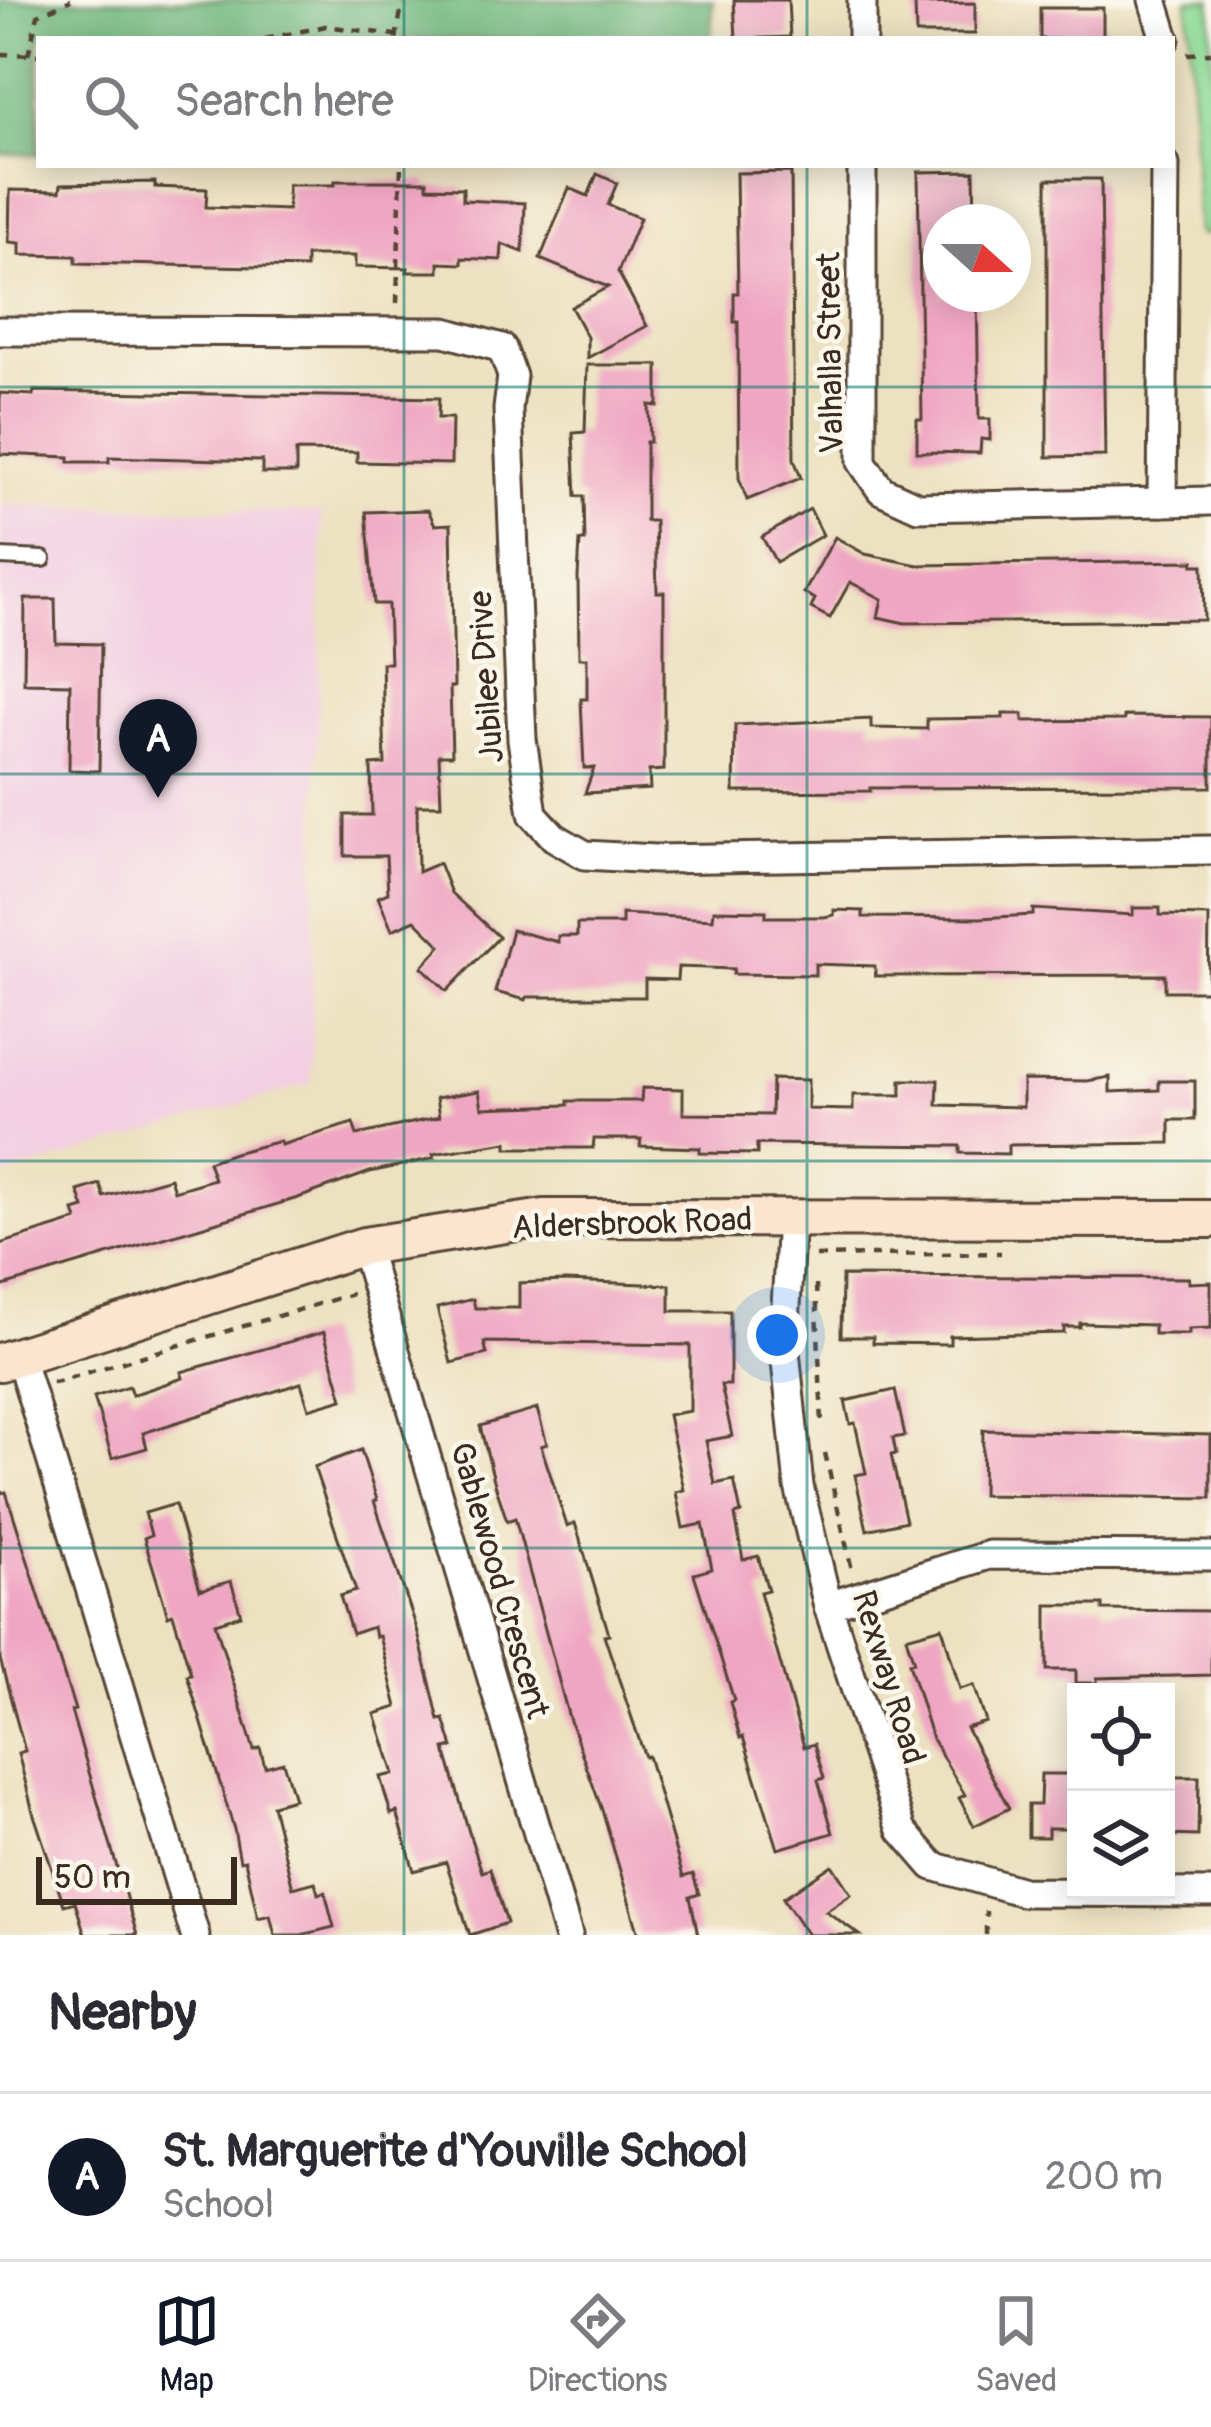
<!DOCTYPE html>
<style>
:root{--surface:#fff;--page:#f2f2f3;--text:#2b2b33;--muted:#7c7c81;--line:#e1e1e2;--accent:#111827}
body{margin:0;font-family:Pangolin,sans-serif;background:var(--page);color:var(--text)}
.controls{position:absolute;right:36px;bottom:36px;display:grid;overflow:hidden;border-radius:0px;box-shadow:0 6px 30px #0003}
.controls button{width:108px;height:108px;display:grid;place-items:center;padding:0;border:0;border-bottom:3px solid var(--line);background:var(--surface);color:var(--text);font:60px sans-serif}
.compass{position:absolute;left:923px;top:204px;width:108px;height:108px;border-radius:50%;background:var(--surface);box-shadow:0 6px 30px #0003;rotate:111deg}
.scale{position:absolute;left:36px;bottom:30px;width:201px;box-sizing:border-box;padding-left:12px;border:6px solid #3b2a1e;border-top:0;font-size:33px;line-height:42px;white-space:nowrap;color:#3b2a1e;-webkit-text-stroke:9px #fbf7ec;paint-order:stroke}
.you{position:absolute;left:777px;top:1335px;width:42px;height:42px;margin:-30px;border:9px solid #fff;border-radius:50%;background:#1a73e8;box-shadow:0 0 0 18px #1a73e833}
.badge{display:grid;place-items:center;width:78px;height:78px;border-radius:50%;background:var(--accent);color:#fff;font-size:39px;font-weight:700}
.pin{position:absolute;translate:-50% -99px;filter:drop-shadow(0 3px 6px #0008)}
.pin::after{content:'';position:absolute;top:63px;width:42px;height:36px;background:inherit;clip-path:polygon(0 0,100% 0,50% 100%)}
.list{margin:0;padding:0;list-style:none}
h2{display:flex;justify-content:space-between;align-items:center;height:156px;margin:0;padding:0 48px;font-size:51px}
h2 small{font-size:39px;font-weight:400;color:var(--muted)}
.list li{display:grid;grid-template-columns:78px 1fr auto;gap:36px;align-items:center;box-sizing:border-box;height:168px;padding:0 48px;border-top:3px solid var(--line)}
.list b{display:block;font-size:45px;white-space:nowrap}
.list p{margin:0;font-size:39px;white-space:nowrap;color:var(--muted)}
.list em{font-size:39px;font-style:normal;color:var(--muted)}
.icon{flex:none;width:66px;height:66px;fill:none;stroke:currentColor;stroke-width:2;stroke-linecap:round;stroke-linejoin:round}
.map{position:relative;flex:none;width:1211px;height:1935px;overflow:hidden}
.search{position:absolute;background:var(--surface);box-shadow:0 6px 30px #0003;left:36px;right:36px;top:36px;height:132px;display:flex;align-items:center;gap:30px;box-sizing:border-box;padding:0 42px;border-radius:0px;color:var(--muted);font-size:45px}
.sheet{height:324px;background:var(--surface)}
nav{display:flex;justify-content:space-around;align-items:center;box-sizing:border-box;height:168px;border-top:3px solid var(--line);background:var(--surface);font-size:33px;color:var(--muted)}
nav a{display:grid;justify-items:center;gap:6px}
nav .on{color:var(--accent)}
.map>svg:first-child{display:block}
.built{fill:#f2cfe2}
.green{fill:#8dda97;stroke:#64825a;stroke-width:3}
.forest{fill:#72ba80;stroke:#56724f;stroke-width:3}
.building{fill:#efa6c2}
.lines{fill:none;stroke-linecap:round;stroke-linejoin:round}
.lane-casing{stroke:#564536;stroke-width:20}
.street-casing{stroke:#564536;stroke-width:33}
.secondary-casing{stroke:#564536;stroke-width:42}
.path{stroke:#564536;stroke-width:4.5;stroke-dasharray:9 9;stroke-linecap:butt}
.lane{stroke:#fff;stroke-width:14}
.street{stroke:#fff;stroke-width:27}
.secondary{stroke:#fbe5cf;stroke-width:36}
.grid{fill:none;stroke:#0f766e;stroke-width:3;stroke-opacity:0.55}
.labels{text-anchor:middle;stroke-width:9;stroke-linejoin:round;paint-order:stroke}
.street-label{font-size:33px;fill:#3b2a1e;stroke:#fbf7ec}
</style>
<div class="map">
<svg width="1211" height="1935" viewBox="0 0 1211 1935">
<rect width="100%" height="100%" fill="#fbf7ec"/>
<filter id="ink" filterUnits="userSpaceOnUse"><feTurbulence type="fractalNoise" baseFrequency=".00833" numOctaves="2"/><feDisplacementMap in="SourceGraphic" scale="24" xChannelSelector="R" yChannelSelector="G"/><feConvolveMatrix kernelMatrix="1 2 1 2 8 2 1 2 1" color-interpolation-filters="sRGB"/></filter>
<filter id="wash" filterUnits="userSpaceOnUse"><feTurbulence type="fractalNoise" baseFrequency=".004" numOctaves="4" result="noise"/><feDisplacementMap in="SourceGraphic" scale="48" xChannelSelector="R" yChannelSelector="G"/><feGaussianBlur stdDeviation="2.7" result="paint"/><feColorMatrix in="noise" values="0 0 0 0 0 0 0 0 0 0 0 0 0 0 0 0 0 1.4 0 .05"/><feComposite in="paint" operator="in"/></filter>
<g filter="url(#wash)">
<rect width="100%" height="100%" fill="#ece1c0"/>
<!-- built -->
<path class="built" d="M0 505 322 513 311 1083 0 1177Z"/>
<!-- green -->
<path class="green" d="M1188 0H1211V235L1198 234Z"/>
<!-- forest -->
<path class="forest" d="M0 0H713L711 39H39V154H0Z"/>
<g id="blocks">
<!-- building -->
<g class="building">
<path d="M734 0H788L790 37 736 39Z"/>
<path d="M975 3V34H916L915 4Z"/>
<rect x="1040" y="8" width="63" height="31"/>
<path d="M974 171 975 222H941V294H977L979 419H990V440L981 439 980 453 917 452V419H922L918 172Z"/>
<path d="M791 172 794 459 801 478 747 500 739 478 738 322H734V293H738L736 173Z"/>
<path d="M597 174 617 183 608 205 640 218 618 272 647 326 587 358V337L571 307 608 287 540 259 569 188 588 196Z"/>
<path d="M1047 179H1101L1105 456 1047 457Z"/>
<path d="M335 181H427V187L463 188V200L525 203 523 252 502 244 501 260 462 258V264L439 263V272H407L408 268 355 267V256H306V268L76 263V256L20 255V243L9 242 10 190 60 191 61 184 155 182V187L207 189 206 207 288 210V185H335Z"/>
<path d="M587 365H658V406L649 405 650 442H646V521H655L657 592H664V770L649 771 650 789 585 793 594 768H584L581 699H587V658H579L578 577 580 541H585L584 496H576L573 433 585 432Z"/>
<path d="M34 391 439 398 438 418H452L451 464 357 462V452L296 451V473H262V461L109 457V462H69V457L0 454V393L33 395Z"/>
<path d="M810 509 823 535 776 562 762 537Z"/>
<path d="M428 510 435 525 451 524 454 687H450L452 755H439L441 805H417L418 872 439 863 451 893 499 937 447 991 422 967 441 946 415 920 392 930 378 897 388 893 386 856H345V815H372L371 765 385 764 382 663H390L388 604H374L366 512Z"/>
<path d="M835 537 865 554 918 565 1194 561 1193 565H1203L1204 620 905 623 878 617 882 599 850 582 830 618 811 608 815 599 804 593Z"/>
<path d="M25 599H55L56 643 101 644 99 771 69 770 70 684 24 683Z"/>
<path d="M1003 714H1023V721L1124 720V716L1211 717V787L870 788V791L734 792 735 725 871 719V728L927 729V719L1003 718Z"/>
<path d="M1133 908H1160V915L1209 916 1208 991H1165V975L875 976V966L815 964V975L733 974 734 969 678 967 677 980 645 979V997H527L526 1000 495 992 512 930 558 942V936H577V924H622V914L713 919 714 910 766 911V917H824L834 915V910L863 911V917L980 918 1033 915V909L1133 915Z"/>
<path d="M1110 1077V1092L1159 1090V1081H1195V1120H1170V1143L1008 1145V1154L960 1153V1146L757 1144V1154L700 1153V1148L640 1146 641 1139H594L593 1148H507V1142L433 1154 434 1158 370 1172 298 1198 0 1287V1244L77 1220 74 1211 84 1208 78 1191 100 1184 104 1197 170 1178 174 1191 214 1179 208 1162 234 1153 280 1141 281 1145 353 1123 357 1135 439 1117 436 1098 479 1091 482 1108 568 1105V1101H641L642 1088 683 1089V1114L771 1115 772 1079 808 1080V1109L853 1110V1095H901V1080H938L937 1105 1023 1107V1080L1087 1081Z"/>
<path d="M842 1276 1189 1278V1283L1211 1282V1328L1189 1329V1334H1154V1325L1080 1323V1327H1064V1333L950 1336V1344L873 1343V1337H841Z"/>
<path d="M565 1281 670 1285V1311H730V1385H721L732 1436 706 1441 715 1484 734 1480 741 1513 735 1515 743 1560 758 1556 768 1590 760 1592 804 1747 814 1744 824 1778 818 1780 833 1833 778 1849 743 1737 740 1738 730 1702 734 1700 694 1574 712 1569 703 1524 683 1528 676 1492 684 1490 668 1415 690 1411V1345L484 1342 487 1354 451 1363 437 1308 473 1299 475 1308H519V1283Z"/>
<path d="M324 1332 343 1399 309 1409 301 1383 143 1433 147 1448 112 1458 94 1397 129 1386 132 1395 183 1378 181 1372Z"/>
<path d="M895 1390 905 1436 893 1438 896 1454 891 1455 906 1521 867 1530 855 1475 866 1473 855 1423 850 1424 845 1401Z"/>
<path d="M537 1409 547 1444 541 1446 567 1526 575 1523 609 1634 604 1635 645 1757 648 1756 683 1877 693 1874 699 1894 690 1897 698 1935H639L602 1810 569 1718 515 1518 507 1521 495 1484 480 1426Z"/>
<path d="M983 1430 1211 1435V1498L982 1495Z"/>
<path d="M361 1450 377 1500 374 1501 417 1629 439 1720 444 1719 453 1747 445 1749 471 1839 482 1872 490 1869 507 1923 470 1935 446 1862 414 1871 397 1812 391 1814 380 1777 394 1774 375 1714 397 1707 379 1636 375 1637 373 1627 352 1634 340 1596 356 1591 314 1467Z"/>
<path d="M6 1492 75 1710 71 1711 137 1935H85L75 1902 64 1905 33 1812 18 1753 25 1751 0 1659V1493Z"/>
<path d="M175 1504 200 1590 231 1581 241 1615 215 1623 254 1750 260 1748 265 1767 283 1762 294 1799 272 1805 293 1888 315 1882 318 1894 325 1892 334 1927 301 1935H275L270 1915 258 1918 245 1860 240 1861 234 1829 187 1675 191 1674 173 1614 168 1616 144 1538 151 1535 145 1513Z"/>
<path d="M1047 1605H1103V1610L1211 1611V1675L1097 1678V1683H1076V1670H1047Z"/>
<path d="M942 1627 960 1689 974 1685 986 1722 966 1728 1009 1808 974 1826 959 1798 965 1795 932 1739 909 1663 914 1662 906 1637Z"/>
<path d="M1041 1774H1076V1828H1048V1837H1028V1805H1040Z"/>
<path d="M1166 1777H1199L1198 1836 1166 1835Z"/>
<path d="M832 1865 851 1894 826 1911 860 1935H808L783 1898Z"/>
</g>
</g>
</g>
<g filter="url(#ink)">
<use href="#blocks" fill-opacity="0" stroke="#564536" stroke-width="3"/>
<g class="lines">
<defs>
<path id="lane" d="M0 557 43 559"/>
<g id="street">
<path d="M862 0V39"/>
<path d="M1153 0 1165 39"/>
<path d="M862 165V462L881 490 918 507 1211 501"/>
<path d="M0 331 445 332 502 348 512 376 508 409 522 739 533 814 554 837 585 855 655 859 1211 850"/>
<path d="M1162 502 1165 165"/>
<path d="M791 1218 784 1342 799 1486 828 1606 902 1830 933 1866 1023 1892 1211 1893"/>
<path d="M364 1246 568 1935"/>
<path d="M20 1357 195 1935"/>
<path d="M828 1606 989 1555 1211 1556"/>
</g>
<path id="secondary" d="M0 1362 364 1246 544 1218 1211 1219"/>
</defs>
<!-- lane casing -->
<use href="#lane" class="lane-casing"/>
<!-- street casing -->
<use href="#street" class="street-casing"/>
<!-- secondary casing -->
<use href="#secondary" class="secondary-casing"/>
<!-- path -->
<g class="path">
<path d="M265 39 326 26 395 35"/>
<path d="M396 39 403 0"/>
<path d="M0 54 39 55"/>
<path d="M1187 54 1211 53"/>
<path d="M28 55 38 15 71 0"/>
<path d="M397 303 401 165"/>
<path d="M816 1256 1001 1253"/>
<path d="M816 1285 822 1424"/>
<path d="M52 1383 352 1294"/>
<path d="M825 1453 852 1570"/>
<path d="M986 1935V1911"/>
</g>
<!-- lane -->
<use href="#lane" class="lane"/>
<!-- street -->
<use href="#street" class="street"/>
<!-- secondary -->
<use href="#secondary" class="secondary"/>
</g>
</g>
<!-- grid -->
<path class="grid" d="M404 0V39M807 0V39M404 165V1935M807 165V1935M0 387H1211M0 774H1211M0 1161H1211M0 1548H1211"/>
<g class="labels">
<!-- street labels -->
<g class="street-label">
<text transform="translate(829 353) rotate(-91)" y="12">Valhalla Street</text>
<text transform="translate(485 677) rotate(-94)" y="12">Jubilee Drive</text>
<text transform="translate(632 1222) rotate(-2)" y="12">Aldersbrook Road</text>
<text transform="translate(501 1580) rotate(74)" y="12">Gablewood Crescent</text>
<text transform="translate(890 1677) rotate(73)" y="12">Rexway Road</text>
</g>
</g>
</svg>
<div class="controls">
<button><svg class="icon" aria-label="locate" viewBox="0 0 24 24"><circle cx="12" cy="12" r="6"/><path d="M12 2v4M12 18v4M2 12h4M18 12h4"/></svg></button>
<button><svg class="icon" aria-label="layers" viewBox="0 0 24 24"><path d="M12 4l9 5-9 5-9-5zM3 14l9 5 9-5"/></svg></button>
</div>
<svg class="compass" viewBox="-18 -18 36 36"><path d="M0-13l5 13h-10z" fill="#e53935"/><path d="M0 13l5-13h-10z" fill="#7c7c81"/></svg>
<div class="scale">50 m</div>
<div class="you"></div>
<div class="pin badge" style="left:158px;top:798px">A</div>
<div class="search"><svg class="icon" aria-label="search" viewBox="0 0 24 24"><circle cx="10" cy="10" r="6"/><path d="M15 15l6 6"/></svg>Search here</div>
</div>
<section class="sheet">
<h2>Nearby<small></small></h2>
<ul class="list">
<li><span class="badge">A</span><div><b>St. Marguerite d'Youville School</b><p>School</p></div><em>200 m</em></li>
</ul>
</section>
<nav>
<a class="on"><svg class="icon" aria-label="map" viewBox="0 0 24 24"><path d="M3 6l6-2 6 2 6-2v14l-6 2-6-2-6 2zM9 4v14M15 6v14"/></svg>Map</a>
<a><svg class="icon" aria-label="directions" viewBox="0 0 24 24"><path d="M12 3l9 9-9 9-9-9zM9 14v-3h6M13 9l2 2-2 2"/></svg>Directions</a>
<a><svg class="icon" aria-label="saved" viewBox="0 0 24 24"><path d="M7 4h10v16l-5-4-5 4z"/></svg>Saved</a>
</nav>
